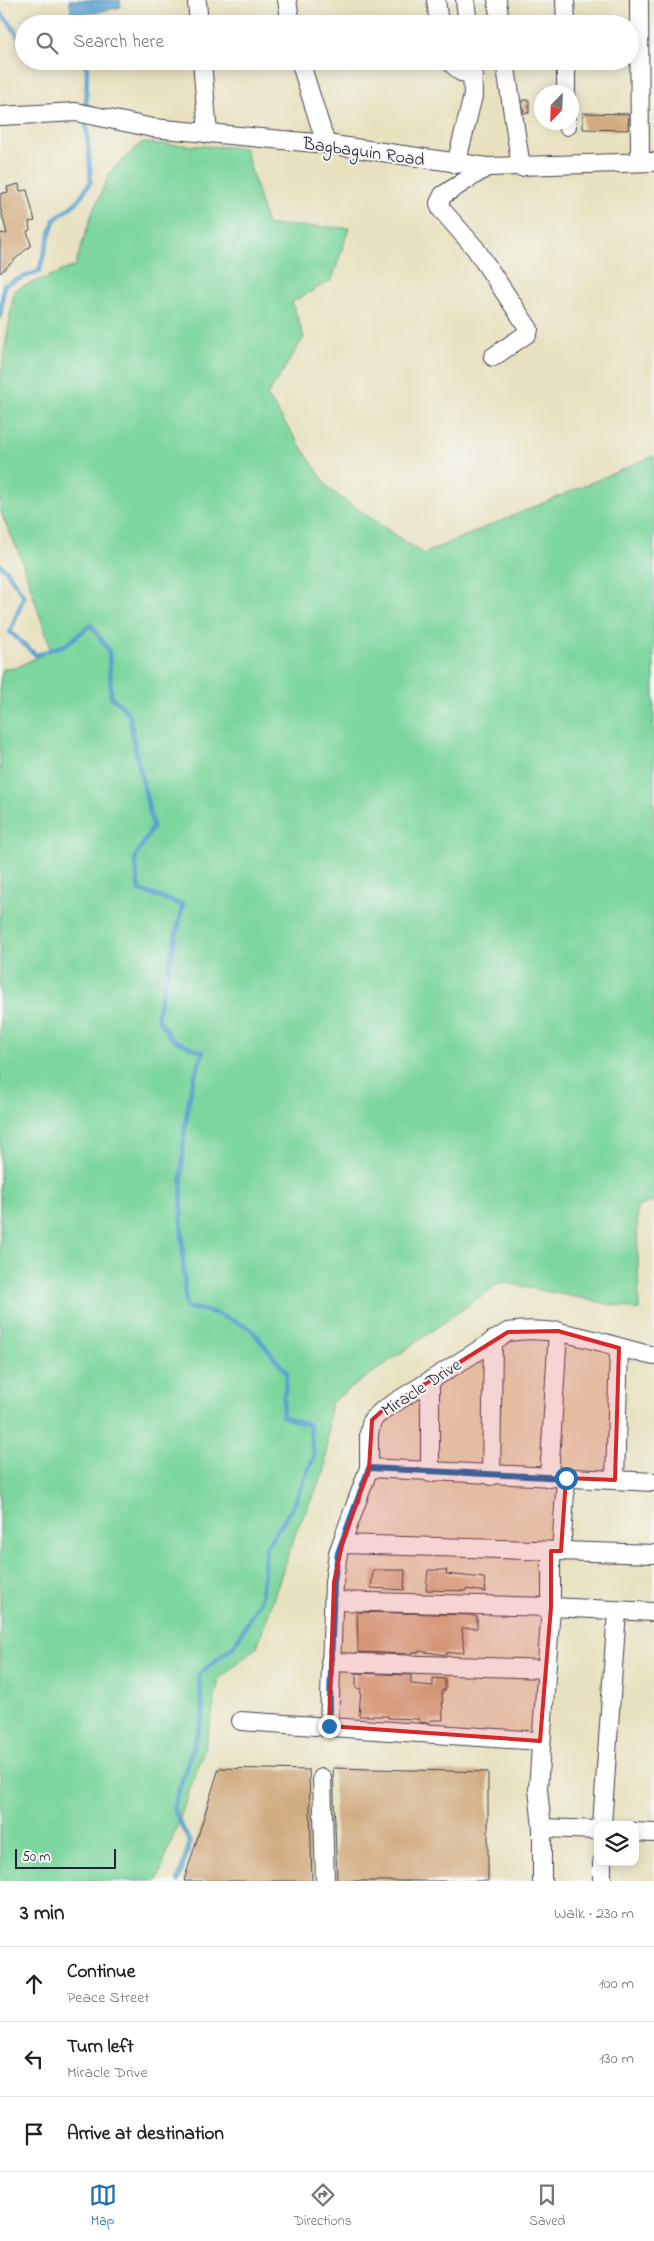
<!DOCTYPE html>
<meta charset="utf-8">
<style>
:root{--surface:#fff;--page:#f2f2f2;--text:#202124;--muted:#757577;--line:#e0e0e0;--accent:#1f6fb2}
body{margin:0;font-family:"Indie Flower",sans-serif;background:var(--page);color:var(--text)}
.controls{position:absolute;right:15px;bottom:15px;display:grid;overflow:hidden;border-radius:10px;box-shadow:0 2px 12px #0003}
.controls button{width:45px;height:45px;display:grid;place-items:center;padding:0;border:0;border-bottom:1px solid var(--line);background:var(--surface);color:var(--text);font:25px sans-serif}
.compass{position:absolute;left:534px;top:85px;width:45px;height:45px;border-radius:50%;background:var(--surface);box-shadow:0 2px 12px #0003;rotate:203deg}
.scale{position:absolute;left:15px;bottom:12px;width:101px;box-sizing:border-box;padding-left:5px;border:2px solid #22223b;border-top:0;font-size:14px;line-height:18px;white-space:nowrap;color:#22223b;-webkit-text-stroke:4px #f6f6f2;paint-order:stroke}
.stop{position:absolute;width:15px;height:15px;margin:-11px;border:4px solid #1f6fb2;border-radius:50%;background:#fff}
.stop.end{background:#1f6fb2;border-color:#fff;box-shadow:0 1px 5px #0008}
.list{margin:0;padding:0;list-style:none}
h2{display:flex;justify-content:space-between;align-items:center;height:65px;margin:0;padding:0 20px;font-size:21px}
h2 small{font-size:16px;font-weight:400;color:var(--muted)}
.list li{display:grid;grid-template-columns:32px 1fr auto;gap:15px;align-items:center;box-sizing:border-box;height:75px;padding:0 20px;border-top:1px solid var(--line)}
.list b{display:block;font-size:19px;white-space:nowrap}
.list p{margin:0;font-size:16px;white-space:nowrap;color:var(--muted)}
.list em{font-size:16px;font-style:normal;color:var(--muted)}
.icon{flex:none;width:28px;height:28px;fill:none;stroke:currentColor;stroke-width:2;stroke-linecap:round;stroke-linejoin:round}
.map{position:relative;flex:none;width:654px;height:1881px;overflow:hidden}
.search{position:absolute;background:var(--surface);box-shadow:0 2px 12px #0003;left:15px;right:15px;top:15px;height:55px;display:flex;align-items:center;gap:12px;box-sizing:border-box;padding:0 18px;border-radius:28px;color:var(--muted);font-size:19px}
.sheet{height:290px;background:var(--surface)}
nav{display:flex;justify-content:space-around;align-items:center;box-sizing:border-box;height:70px;border-top:1px solid var(--line);background:var(--surface);font-size:14px;color:var(--muted)}
nav a{display:grid;justify-items:center;gap:2px}
nav .on{color:var(--accent)}
.map>svg:first-child{display:block}
.green{fill:#7bd69d;stroke:#4e7c6c}
.water{fill:#58a1cf;stroke:#3d6285}
.lines{fill:none;stroke-linecap:round;stroke-linejoin:round}
.stream{stroke:#58a1cf;stroke-width:4.5}
.building{fill:#d1ac81}
.minor-casing{stroke:#403f4f;stroke-width:20}
.minor{stroke:#fff;stroke-width:18}
.route{stroke:#1f6fb2;stroke-width:6}
.marked{fill:#d62828;fill-opacity:0.2;stroke:#d62828;stroke-width:4;stroke-linejoin:round}
.labels{text-anchor:middle;stroke-width:4;stroke-linejoin:round;paint-order:stroke}
.street-label{font-size:18px;fill:#22223b;stroke:#f6f6f2}
</style>
<div class="map">
<svg width="654" height="1881" viewBox="0 0 654 1881">
<rect width="100%" height="100%" fill="#f6f6f2"/>
<filter id="ink" filterUnits="userSpaceOnUse"><feTurbulence type="fractalNoise" baseFrequency=".02" numOctaves="2"/><feDisplacementMap in="SourceGraphic" scale="10" xChannelSelector="R" yChannelSelector="G"/><feConvolveMatrix kernelMatrix="1 2 1 2 8 2 1 2 1" color-interpolation-filters="sRGB"/></filter>
<filter id="wash" filterUnits="userSpaceOnUse"><feTurbulence type="fractalNoise" baseFrequency=".0096" numOctaves="4" result="noise"/><feDisplacementMap in="SourceGraphic" scale="20" xChannelSelector="R" yChannelSelector="G"/><feGaussianBlur stdDeviation="1.12" result="paint"/><feColorMatrix in="noise" values="0 0 0 0 0 0 0 0 0 0 0 0 0 0 0 0 0 1.4 0 .05"/><feComposite in="paint" operator="in"/></filter>
<g filter="url(#wash)">
<rect width="100%" height="100%" fill="#e8e1bf"/>
<!-- green -->
<path class="green" d="M141 143 245 148 267 225 349 228 332 280 292 302 304 337 267 396 330 490 423 554 654 456V1201L637 1207 639 1310 501 1282 330 1403 325 1471 297 1529 257 1647 219 1679 205 1748 157 1881H0V682L3 669 16 668 51 650 20 555 0 511V382L14 290 75 266 92 213 111 171Z"/>
<!-- water -->
<path class="water" d="M69 0H120L121 7 72 18Z"/>
<g class="lines">
<!-- stream -->
<g class="stream">
<path d="M0 13 9 22 24 46"/>
<path d="M82 61 87 68 86 110"/>
<path d="M0 317 4 285 39 271 54 220 77 202 91 181 86 120"/>
<path d="M0 565 6 570 24 596 10 632 36 655 67 644 91 625 109 651 111 697 122 706 130 716 133 739 153 827 135 857 139 890 183 905 157 1016 171 1039 203 1052C199 1064 194 1077 191 1089 177 1160 181 1235 186 1307L212 1312 250 1328 287 1373 282 1416 309 1425 314 1456 293 1507 266 1547 261 1599 234 1646 199 1674 203 1716 173 1808 190 1843 178 1881"/>
</g>
</g>
<g id="blocks">
<!-- building -->
<g class="building">
<path d="M522 100H529V113H524Z"/>
<path d="M583 113 629 114 628 130 583 129Z"/>
<path d="M19 184 20 191 27 190 35 221 29 222 30 230 27 231 31 245 0 273V233L7 234 0 207V194L8 192 7 187Z"/>
<path d="M373 1570H405L404 1590 371 1588Z"/>
<path d="M428 1570H447L446 1574 484 1578 486 1592 466 1589 465 1591 426 1590Z"/>
<path d="M357 1612 471 1615 477 1617V1628H462L464 1652 446 1653V1655L419 1651V1653L412 1652V1654L358 1652Z"/>
<path d="M356 1673 411 1675V1684L433 1686V1678L445 1679V1691L442 1690 443 1720H430V1723L419 1722V1719L388 1718V1716H359L361 1689 356 1688Z"/>
<path d="M219 1768 309 1770 312 1881H184Z"/>
<path d="M333 1768 488 1772V1881H337Z"/>
</g>
</g>
</g>
<g filter="url(#ink)">
<use href="#blocks" fill-opacity="0" stroke="#403f4f" stroke-width="1"/>
<g class="lines">
<defs>
<g id="minor">
<path d="M287 0 291 24"/>
<path d="M436 0 439 24"/>
<path d="M465 0 468 24"/>
<path d="M497 0 500 24"/>
<path d="M565 0 566 24"/>
<path d="M639 0 640 162"/>
<path d="M197 2 199 24"/>
<path d="M202 61 208 134"/>
<path d="M300 61 326 144"/>
<path d="M449 61 461 72 474 75"/>
<path d="M505 61 521 167"/>
<path d="M566 61V92"/>
<path d="M0 116 76 112 153 128 326 144 487 167 654 162"/>
<path d="M567 122V126"/>
<path d="M456 164 473 96 472 61"/>
<path d="M487 167 443 195 439 203 441 209 475 248 529 329 528 333 493 357"/>
<path d="M369 1468 654 1482"/>
<path d="M430 1473V1381"/>
<path d="M491 1476 493 1340"/>
<path d="M549 1478 558 1331"/>
<path d="M615 1480 619 1348"/>
<path d="M342 1544 654 1554"/>
<path d="M561 1551 566 1478"/>
<path d="M334 1601 551 1607 654 1612"/>
<path d="M330 1662 545 1669"/>
<path d="M241 1721 540 1741"/>
<path d="M329 1726 334 1582 338 1553 369 1468V1434L372 1420 383 1410 508 1332C560 1324 604 1345 654 1356"/>
<path d="M322 1778 325 1881"/>
<path d="M602 1825 617 1611"/>
<path d="M542 1828 598 1830"/>
<path d="M635 1832 654 1833"/>
<path d="M602 1862V1881"/>
<path d="M542 1881V1828L538 1789 551 1607V1551"/>
</g>
</defs>
<!-- minor casing -->
<use href="#minor" class="minor-casing"/>
<!-- minor -->
<use href="#minor" class="minor"/>
</g>
</g>
<g class="lines" filter="url(#ink)">
<!-- route -->
<path class="route" d="M329 1726 334 1582 338 1553 369 1468 566 1478"/>
</g>
<!-- marked area -->
<path class="marked" d="M558 1331 619 1348 615 1480 566 1478 561 1551H551V1607L540 1741 329 1726 334 1582 342 1544 369 1468 372 1420 383 1410 508 1332Z"/>
<g class="labels">
<!-- street labels -->
<g class="street-label">
<text transform="translate(364 151) rotate(8)" y="6">Bagbaguin Road</text>
<text transform="translate(421 1387) rotate(-33)" y="6">Miracle Drive</text>
</g>
</g>
</svg>
<div class="controls">
<button><svg class="icon" aria-label="layers" viewBox="0 0 24 24"><path d="M12 4l9 5-9 5-9-5zM3 14l9 5 9-5"/></svg></button>
</div>
<svg class="compass" viewBox="-18 -18 36 36"><path d="M0-13l5 13h-10z" fill="#e53935"/><path d="M0 13l5-13h-10z" fill="#757577"/></svg>
<div class="scale">50 m</div>
<div class="stop" style="left:566px;top:1478px"></div>
<div class="stop end" style="left:329px;top:1726px"></div>
<div class="search"><svg class="icon" aria-label="search" viewBox="0 0 24 24"><circle cx="10" cy="10" r="6"/><path d="M15 15l6 6"/></svg>Search here</div>
</div>
<section class="sheet">
<h2>3 min<small>Walk · 230 m</small></h2>
<ul class="list">
<li><svg class="icon" aria-label="ahead" viewBox="0 0 24 24"><path d="M12 20V5M6 11l6-6 6 6"/></svg><div><b>Continue</b><p>Peace Street</p></div><em>100 m</em></li>
<li><svg class="icon" aria-label="left" viewBox="0 0 24 24"><path d="M17 20v-9H6M10 6l-5 5 5 5"/></svg><div><b>Turn left</b><p>Miracle Drive</p></div><em>130 m</em></li>
<li><svg class="icon" aria-label="arrive" viewBox="0 0 24 24"><path d="M6 21V4h12l-3 4 3 4H6"/></svg><div><b>Arrive at destination</b></div></li>
</ul>
</section>
<nav>
<a class="on"><svg class="icon" aria-label="map" viewBox="0 0 24 24"><path d="M3 6l6-2 6 2 6-2v14l-6 2-6-2-6 2zM9 4v14M15 6v14"/></svg>Map</a>
<a><svg class="icon" aria-label="directions" viewBox="0 0 24 24"><path d="M12 3l9 9-9 9-9-9zM9 14v-3h6M13 9l2 2-2 2"/></svg>Directions</a>
<a><svg class="icon" aria-label="saved" viewBox="0 0 24 24"><path d="M7 4h10v16l-5-4-5 4z"/></svg>Saved</a>
</nav>
